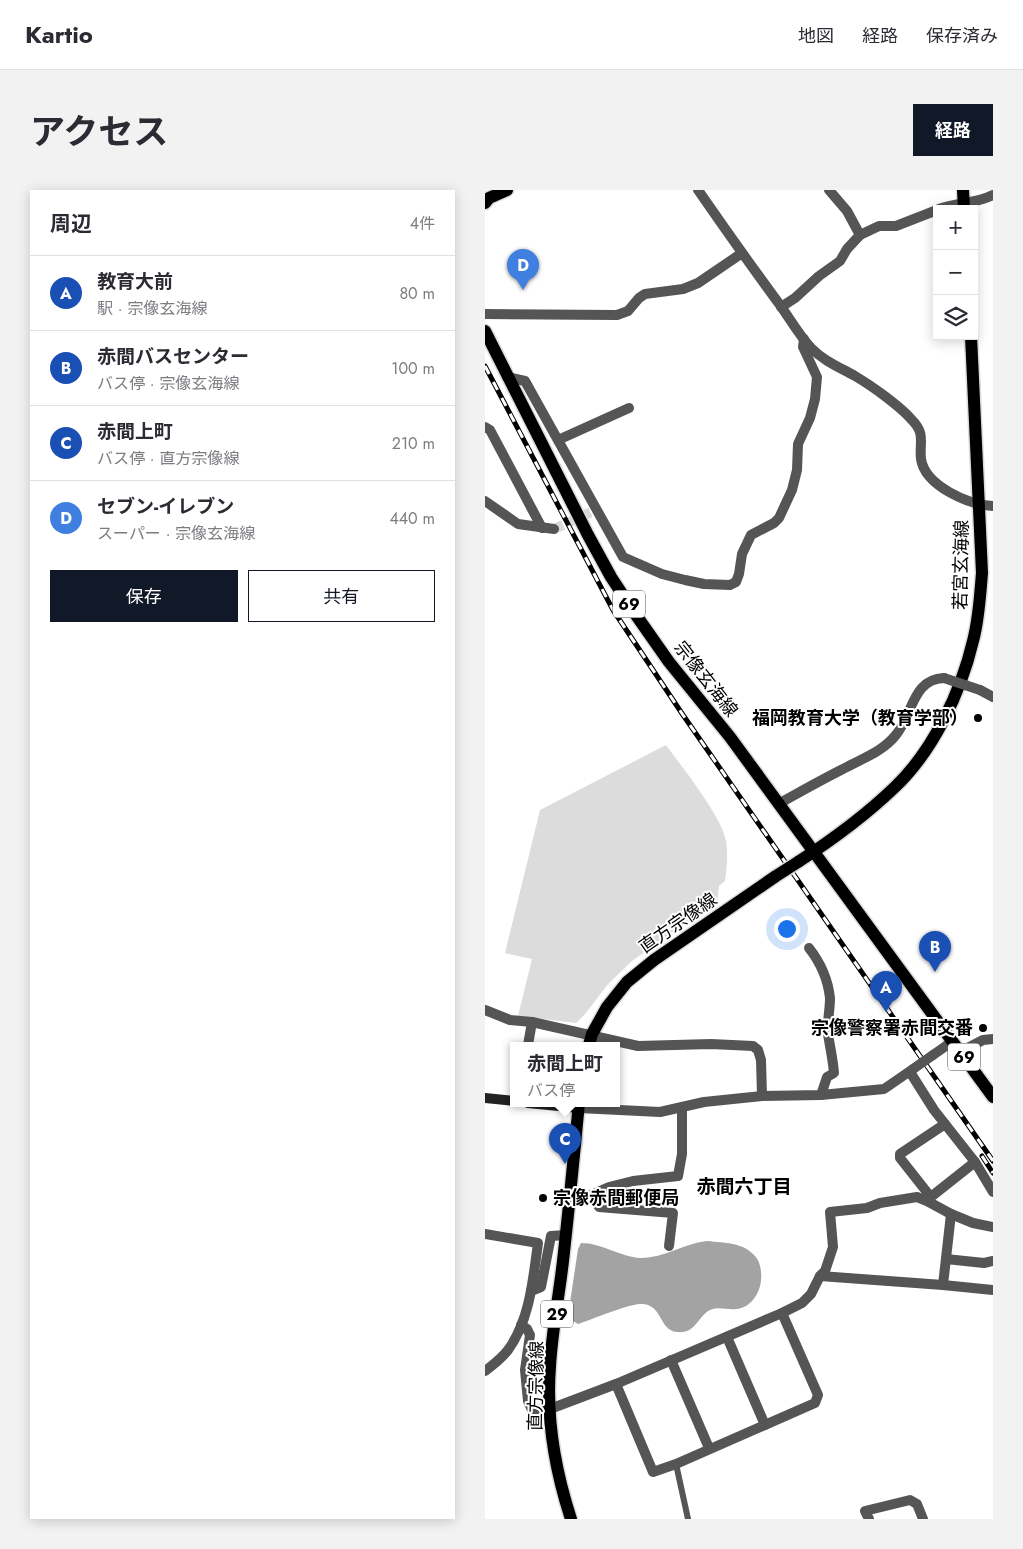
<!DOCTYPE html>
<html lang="ja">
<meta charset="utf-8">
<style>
:root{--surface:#fff;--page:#f2f2f3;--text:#2b2b33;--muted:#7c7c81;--line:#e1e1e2;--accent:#111827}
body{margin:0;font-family:Jost,"Noto Sans JP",sans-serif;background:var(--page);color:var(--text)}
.controls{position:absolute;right:15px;top:15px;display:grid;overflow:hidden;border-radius:0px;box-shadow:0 2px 12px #0003}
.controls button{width:45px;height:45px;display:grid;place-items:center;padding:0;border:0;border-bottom:1px solid var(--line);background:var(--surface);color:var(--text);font:25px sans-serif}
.you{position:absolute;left:301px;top:738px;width:18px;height:18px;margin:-12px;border:4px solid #fff;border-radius:50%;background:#1a73e8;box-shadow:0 0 0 8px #1a73e833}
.badge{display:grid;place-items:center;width:32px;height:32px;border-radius:50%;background:var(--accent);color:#fff;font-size:16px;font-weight:700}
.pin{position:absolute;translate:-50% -41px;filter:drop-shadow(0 1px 2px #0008)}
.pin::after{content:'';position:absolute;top:26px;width:18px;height:15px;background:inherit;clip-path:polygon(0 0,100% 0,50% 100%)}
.popup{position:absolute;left:25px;top:852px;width:110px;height:65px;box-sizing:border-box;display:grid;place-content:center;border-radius:0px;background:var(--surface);filter:drop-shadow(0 1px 4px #0005);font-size:16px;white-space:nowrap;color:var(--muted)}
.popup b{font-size:19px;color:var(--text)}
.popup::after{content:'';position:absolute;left:50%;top:100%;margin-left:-10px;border:10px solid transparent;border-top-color:var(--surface)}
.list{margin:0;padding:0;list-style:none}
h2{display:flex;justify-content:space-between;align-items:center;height:65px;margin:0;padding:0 20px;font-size:21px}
h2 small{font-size:16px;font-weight:400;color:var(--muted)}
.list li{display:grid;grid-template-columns:32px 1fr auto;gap:15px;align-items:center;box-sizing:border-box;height:75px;padding:0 20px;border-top:1px solid var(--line)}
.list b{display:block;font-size:19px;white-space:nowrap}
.list p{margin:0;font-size:16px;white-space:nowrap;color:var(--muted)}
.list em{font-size:16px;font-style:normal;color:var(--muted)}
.actions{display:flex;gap:10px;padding:15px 20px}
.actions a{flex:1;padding:11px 0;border:1px solid var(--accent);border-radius:0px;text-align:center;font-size:18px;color:var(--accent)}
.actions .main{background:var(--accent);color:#fff}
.icon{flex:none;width:28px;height:28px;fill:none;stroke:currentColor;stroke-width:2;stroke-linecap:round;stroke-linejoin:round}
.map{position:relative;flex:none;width:508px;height:1329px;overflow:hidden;border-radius:0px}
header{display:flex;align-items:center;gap:30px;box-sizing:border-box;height:70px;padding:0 25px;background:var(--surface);border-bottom:1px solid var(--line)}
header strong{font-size:24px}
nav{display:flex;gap:28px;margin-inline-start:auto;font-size:18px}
.intro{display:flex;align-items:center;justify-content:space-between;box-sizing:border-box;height:120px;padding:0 30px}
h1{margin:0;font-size:35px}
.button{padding:12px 22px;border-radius:0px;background:var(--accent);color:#fff;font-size:18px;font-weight:700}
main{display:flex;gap:30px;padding:0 30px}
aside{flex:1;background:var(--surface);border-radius:0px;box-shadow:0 2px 12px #0003}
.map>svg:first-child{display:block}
.green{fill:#dcdcdc}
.water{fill:#a3a3a3}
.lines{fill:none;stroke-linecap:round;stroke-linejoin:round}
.minor-tunnel{stroke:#d9d9d9;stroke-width:10;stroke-dasharray:10 5;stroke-linecap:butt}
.primary-casing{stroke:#dbdbdb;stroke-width:15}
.service{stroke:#555;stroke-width:6}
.minor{stroke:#555;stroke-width:10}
.secondary{stroke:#222;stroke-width:10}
.primary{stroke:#000;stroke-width:12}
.rail-casing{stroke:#000;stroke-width:5}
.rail{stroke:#fff;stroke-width:3;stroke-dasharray:9;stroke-linecap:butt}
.primary-bridge-casing{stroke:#dbdbdb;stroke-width:15;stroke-linecap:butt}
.minor-bridge{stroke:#555;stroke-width:10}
.primary-bridge{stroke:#000;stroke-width:12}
.poi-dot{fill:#000;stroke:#fff;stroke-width:2}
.labels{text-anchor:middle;stroke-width:4;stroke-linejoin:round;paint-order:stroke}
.shield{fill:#fff;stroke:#4c4c4c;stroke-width:1}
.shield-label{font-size:16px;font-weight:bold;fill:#000}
.street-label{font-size:18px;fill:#000;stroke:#fff}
.poi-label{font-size:18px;font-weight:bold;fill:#000;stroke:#fff;text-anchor:end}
.neighbourhood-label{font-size:19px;font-weight:bold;fill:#000;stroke:#fff}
</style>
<header>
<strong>Kartio</strong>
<nav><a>地図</a><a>経路</a><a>保存済み</a></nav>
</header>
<div class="intro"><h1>アクセス</h1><a class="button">経路</a></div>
<main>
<aside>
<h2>周辺<small>4件</small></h2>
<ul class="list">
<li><span class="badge" style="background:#1a4fb4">A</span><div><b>教育大前</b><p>駅 · 宗像玄海線</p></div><em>80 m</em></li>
<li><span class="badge" style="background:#1a4fb4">B</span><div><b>赤間バスセンター</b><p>バス停 · 宗像玄海線</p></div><em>100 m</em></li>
<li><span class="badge" style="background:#1a4fb4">C</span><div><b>赤間上町</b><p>バス停 · 直方宗像線</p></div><em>210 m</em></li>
<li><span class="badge" style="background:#3f7fe0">D</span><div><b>セブン-イレブン</b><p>スーパー · 宗像玄海線</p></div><em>440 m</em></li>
</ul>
<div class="actions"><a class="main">保存</a><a>共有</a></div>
</aside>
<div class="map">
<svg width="508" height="1329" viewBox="0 0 508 1329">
<rect width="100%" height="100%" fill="#fff"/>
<!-- green -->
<path class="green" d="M181 555C197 577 237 627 241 651 243 665 242 677 240 691L234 696 232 711 147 771 123 794 101 823 91 833 33 826 47 769 20 763 55 620Z"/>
<!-- water -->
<path class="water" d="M223 1051C239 1053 257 1052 269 1065 275 1070 277 1082 276 1090 275 1103 266 1118 251 1119 242 1120 233 1116 225 1120 212 1127 211 1144 192 1142 173 1140 178 1113 155 1114 141 1115 108 1129 93 1134L88 1131 83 1126 93 1059 96 1053C117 1053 135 1067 156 1068 179 1068 200 1053 223 1051Z"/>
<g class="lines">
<!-- minor-tunnel -->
<path class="minor-tunnel" d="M69 339 111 320"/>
<defs>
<g id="primary">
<path d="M478 0 479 19"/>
<path d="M0 13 4 8 22 0"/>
<path d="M0 141 103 345 126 387 151 425 184 472 245 547 508 907"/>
<path d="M313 672C347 650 381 625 410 597 448 561 476 502 488 451 494 429 495 406 497 383L486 146"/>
<path d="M104 855 107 844 122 817 142 792 169 770 291 686"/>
<path d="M86 1329C70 1280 61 1228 65 1176 67 1141 74 1106 78 1071 84 1018 89 965 94 913"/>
</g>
</defs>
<!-- primary casing -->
<use href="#primary" class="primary-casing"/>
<!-- service -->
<path class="service" d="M191 1274 203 1329"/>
<!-- minor -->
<g class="minor">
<path d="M213 0C240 39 267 77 295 115 305 129 314 145 326 158 339 171 354 177 370 186 387 196 415 216 427 230 441 244 434 253 436 269 440 296 484 315 508 316"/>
<path d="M344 0 362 21 375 45"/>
<path d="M454 19C472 12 491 14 508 5"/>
<path d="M296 117 310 108 334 86 355 71 362 59 375 45 394 36H411L452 20"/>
<path d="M0 124 132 125 143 121 154 108 160 104 198 99 213 93 257 63"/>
<path d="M22 187 40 191 138 367 177 384 200 390 219 394 245 395 251 392 254 384 257 364 266 345 289 333 294 328 307 300 312 280 313 254 325 228 330 209 332 187 318 157 319 149"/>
<path d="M0 237 5 240 57 338"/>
<path d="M73 250 144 218"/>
<path d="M0 311 33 334 69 339"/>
<path d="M495 500 508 507"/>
<path d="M293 614C315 602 336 590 358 579 376 569 397 562 410 546 428 525 427 489 459 488"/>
<path d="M324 758C335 772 343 790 345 808 345 820 342 832 343 844 345 857 348 870 349 883L342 887 336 905"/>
<path d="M0 820 25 830 47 832 153 856 226 854 268 856 273 860 276 870 277 906"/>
<path d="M43 855 47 832"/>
<path d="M475 862 498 850 508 849"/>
<path d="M448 865 468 851"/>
<path d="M425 882 449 920 490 972 508 1002"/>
<path d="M94 918 175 922 219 912 277 906 336 905 399 899 428 879"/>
<path d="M106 1005 114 1017 188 1023 184 1056"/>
<path d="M445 1006 415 968V964L460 934"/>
<path d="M442 1010 490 972"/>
<path d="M84 1015 124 997 148 991 193 986 197 964V918"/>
<path d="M0 1044 53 1053C48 1089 45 1130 23 1160 17 1168 8 1175 0 1181"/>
<path d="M461 1069 499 1073 508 1071"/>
<path d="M335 1086 458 1095 466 1024"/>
<path d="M458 1095 508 1100"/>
<path d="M46 1101 56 1097 66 1046 81 1045"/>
<path d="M36 1135 42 1139 45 1145 40 1180 43 1211 47 1220 65 1219 131 1194 297 1123 317 1113 326 1104 335 1086 340 1081 348 1057 345 1022 382 1018 395 1013 432 1007 442 1011 466 1024 488 1033 508 1037"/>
<path d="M242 1147 280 1235"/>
<path d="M186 1170 224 1258"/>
<path d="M131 1194 168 1282 191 1274 330 1213 333 1205 297 1123"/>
<path d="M384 1329 380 1321 425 1310 432 1314 438 1329"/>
</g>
<!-- secondary -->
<g class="secondary">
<path d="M0 908 29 911"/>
<path d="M43 913 94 918"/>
</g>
<!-- primary -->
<use href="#primary" class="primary"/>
<defs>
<g id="rail">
<path d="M0 176 128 420 198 525 508 971"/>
<path d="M497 966 508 983"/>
</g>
</defs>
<!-- rail casing -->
<use href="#rail" class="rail-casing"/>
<!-- rail -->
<use href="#rail" class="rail"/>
<defs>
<path id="primary-bridge" d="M291 686 313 672"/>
</defs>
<!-- primary-bridge casing -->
<use href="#primary-bridge" class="primary-bridge-casing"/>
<!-- minor-bridge -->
<g class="minor-bridge">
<path d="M459 488 495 500"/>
<path d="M428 879 448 865"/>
</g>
<!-- primary-bridge -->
<use href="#primary-bridge" class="primary-bridge"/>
</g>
<!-- markers -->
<g class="poi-dot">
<circle cx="493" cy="528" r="5"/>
<circle cx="498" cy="838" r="5"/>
<circle cx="58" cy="1008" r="5"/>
</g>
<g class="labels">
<!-- shield labels -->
<g class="shield">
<rect x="128" y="400.5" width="32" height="27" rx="4"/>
<rect x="463" y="853.5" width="32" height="27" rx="4"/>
<rect x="56" y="1110.5" width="32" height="27" rx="4"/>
</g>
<g class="shield-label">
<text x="144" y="420">69</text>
<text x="479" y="873">69</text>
<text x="72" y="1130">29</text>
</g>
<!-- street labels -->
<g class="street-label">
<text transform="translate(476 375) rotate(-89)" y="6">若宮玄海線</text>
<text transform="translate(221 489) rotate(52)" y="6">宗像玄海線</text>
<text transform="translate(193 733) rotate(-35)" y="6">直方宗像線</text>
<text transform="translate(51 1196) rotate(-89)" y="6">直方宗像線</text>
</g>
<!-- poi labels -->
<g class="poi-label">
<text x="483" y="534">福岡教育大学（教育学部）</text>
<text x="488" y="844">宗像警察署赤間交番</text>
<text x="68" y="1014" text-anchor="start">宗像赤間郵便局</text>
</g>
<!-- neighbourhood labels -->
<g class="neighbourhood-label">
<text x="259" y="1003">赤間六丁目</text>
</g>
</g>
</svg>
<div class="controls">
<button>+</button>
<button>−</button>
<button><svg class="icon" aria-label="layers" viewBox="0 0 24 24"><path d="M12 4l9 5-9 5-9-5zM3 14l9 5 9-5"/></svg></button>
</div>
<div class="you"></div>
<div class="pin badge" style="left:401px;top:822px;background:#1a4fb4">A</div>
<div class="pin badge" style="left:450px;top:782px;background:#1a4fb4">B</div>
<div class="pin badge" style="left:80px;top:974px;background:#1a4fb4">C</div>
<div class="popup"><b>赤間上町</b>バス停</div>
<div class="pin badge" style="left:38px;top:100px;background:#3f7fe0">D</div>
</div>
</main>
